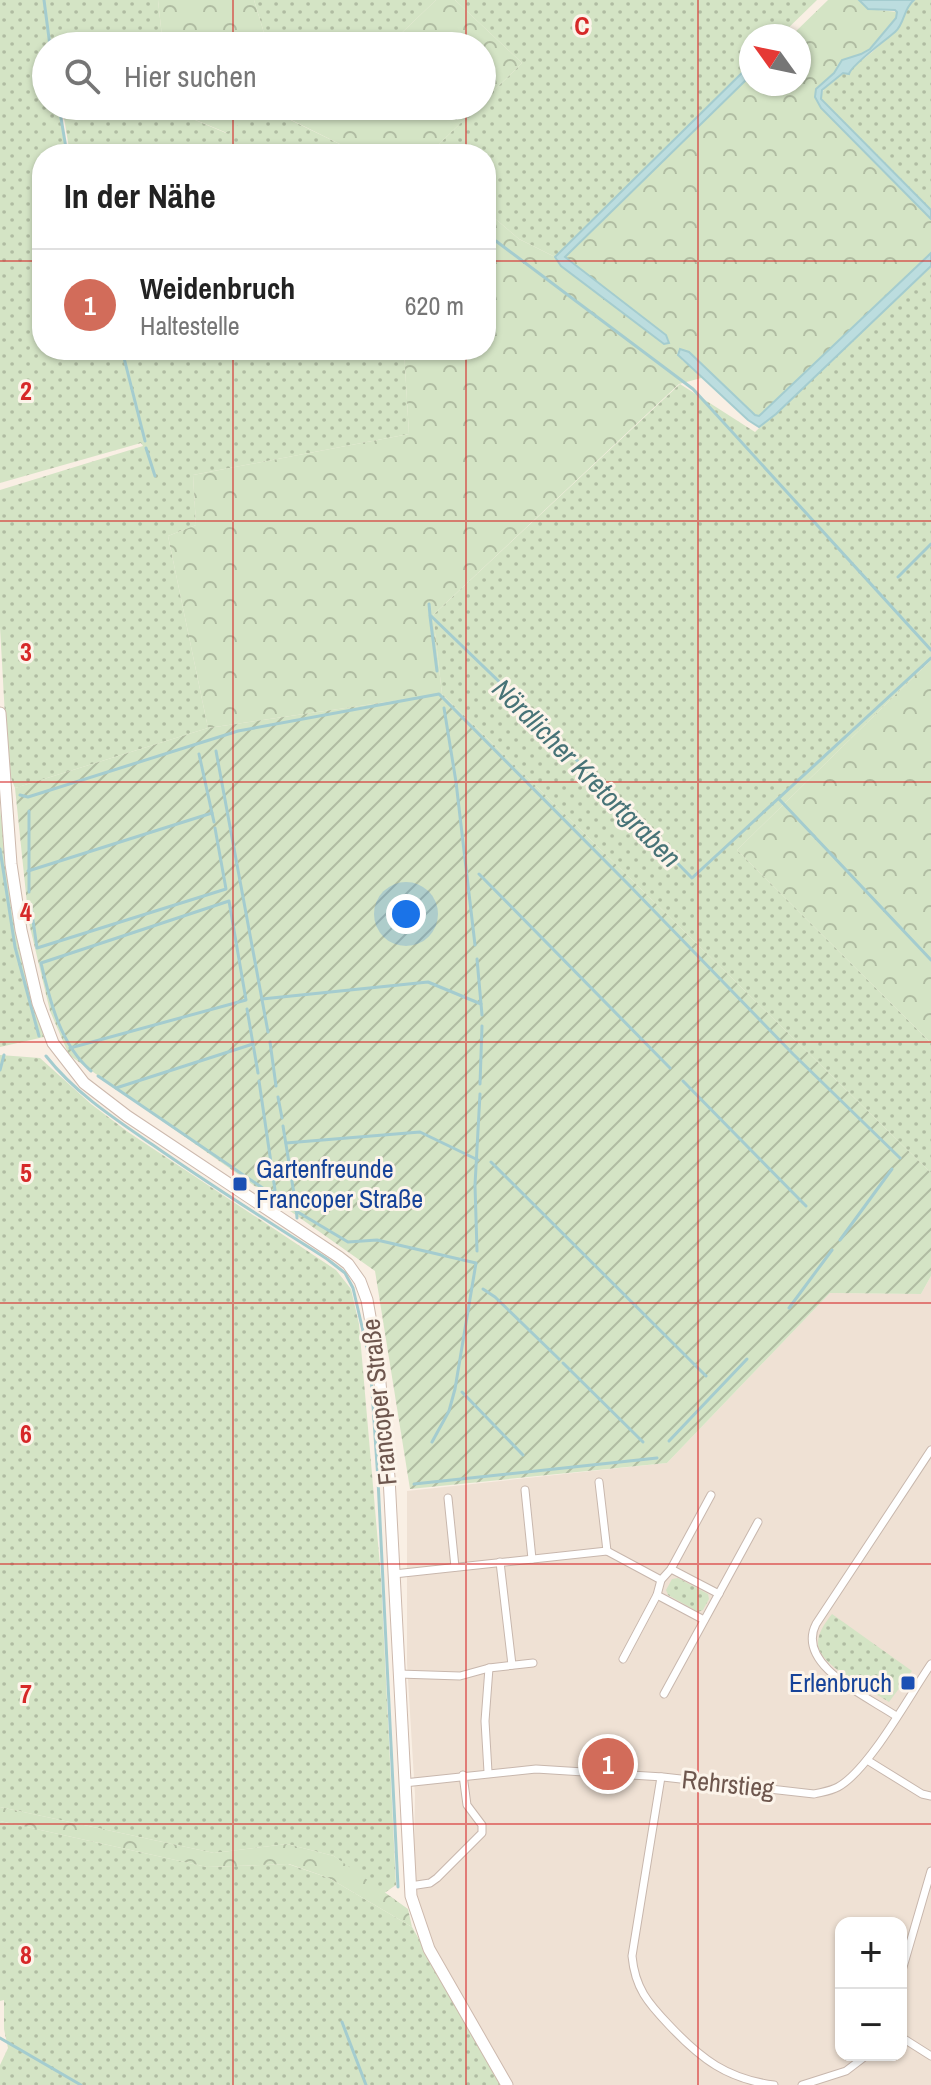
<!DOCTYPE html>
<html lang="de">
<meta charset="utf-8">
<style>
:root{--surface:#fff;--page:#f6f6f6;--text:#222;--muted:#767676;--line:#e0e0e0;--accent:#d26c5a}
body{margin:0;font-family:"Archivo Narrow",sans-serif;background:var(--page);color:var(--text)}
.controls{position:absolute;right:24px;bottom:24px;display:grid;overflow:hidden;border-radius:16px;box-shadow:0 2px 6px #0004}
.controls button{width:72px;height:72px;display:grid;place-items:center;padding:0;border:0;border-bottom:2px solid var(--line);background:var(--surface);color:var(--text);font:40px sans-serif}
.compass{position:absolute;left:739px;top:24px;width:72px;height:72px;border-radius:50%;background:var(--surface);box-shadow:0 2px 6px #0004;rotate:303deg}
.you{position:absolute;left:406px;top:914px;width:28px;height:28px;margin:-20px;border:6px solid #fff;border-radius:50%;background:#1a73e8;box-shadow:0 0 0 12px #1a73e833}
.badge{display:grid;place-items:center;width:52px;height:52px;border-radius:50%;background:var(--accent);color:#fff;font-size:26px;font-weight:700}
.pin{position:absolute;translate:-50% -50%;border:4px solid #fff;box-shadow:0 2px 8px #0006}
.list{margin:0;padding:0;list-style:none}
h2{display:flex;justify-content:space-between;align-items:center;height:104px;margin:0;padding:0 32px;font-size:34px}
h2 small{font-size:26px;font-weight:400;color:var(--muted)}
.list li{display:grid;grid-template-columns:52px 1fr auto;gap:24px;align-items:center;box-sizing:border-box;height:112px;padding:0 32px;border-top:2px solid var(--line)}
.list b{display:block;font-size:30px;white-space:nowrap}
.list p{margin:0;font-size:26px;white-space:nowrap;color:var(--muted)}
.list em{font-size:26px;font-style:normal;color:var(--muted)}
.icon{flex:none;width:44px;height:44px;fill:none;stroke:currentColor;stroke-width:2;stroke-linecap:round;stroke-linejoin:round}
.map{position:relative;flex:none;width:931px;height:2085px;overflow:hidden}
.search{position:absolute;background:var(--surface);box-shadow:0 2px 6px #0004;left:32px;top:32px;width:464px;height:88px;display:flex;align-items:center;gap:20px;box-sizing:border-box;padding:0 28px;border-radius:44px;color:var(--muted);font-size:30px}
.panel{position:absolute;background:var(--surface);box-shadow:0 2px 6px #0004;left:32px;top:144px;width:464px;height:216px;border-radius:32px}
.map>svg:first-child{display:block}
.residential{fill:#efe1d4;fill-rule:evenodd}
.grass{fill:url(#grass-dots)}
.forest{fill:url(#forest-crowns)}
.garden{fill:url(#garden-furrows)}
.water{fill:#bcdddf;stroke:#a4cccf;stroke-width:2}
.lines{fill:none;stroke-linecap:round;stroke-linejoin:round}
.stream{stroke:#a4cccf;stroke-width:3}
.minor-casing{stroke:#c8b7ad;stroke-width:9}
.secondary-casing{stroke:#cdb9ad;stroke-width:13}
.minor{stroke:#fff;stroke-width:7}
.secondary{stroke:#fff;stroke-width:11}
.grid{fill:none;stroke:#d62828;stroke-width:2;stroke-opacity:0.55}
.transit-dot{fill:#1a4fb4;stroke:#fcf4ea;stroke-width:3}
.labels{text-anchor:middle;stroke-width:6;stroke-linejoin:round;paint-order:stroke}
.transit-label{font-size:26px;fill:#164399;stroke:#fcf4ea;text-anchor:start}
.street-label{font-size:26px;fill:#6e574e;stroke:#fcf4ea}
.water-label{font-size:28px;font-style:italic;fill:#477377;stroke:#fcf4ea}
.grid-label{font-size:26px;text-anchor:middle;font-weight:bold;fill:#d62828;stroke:#fcf4ea;stroke-width:6;stroke-linejoin:round;paint-order:stroke}
</style>
<div class="map">
<svg width="931" height="2085" viewBox="0 0 931 2085">
<defs>
<pattern id="grass-dots" width="8" height="8" patternUnits="userSpaceOnUse" patternTransform="scale(2)"><rect width="8" height="8" fill="#d4e4c5"/><path d="M2 2h.1M6 6h.1" fill="none" stroke="#b0bca2" stroke-width="1.8" stroke-linecap="round"/></pattern>
<pattern id="forest-crowns" width="20" height="18" patternUnits="userSpaceOnUse" patternTransform="scale(2)"><rect width="20" height="18" fill="#d4e4c5"/><path d="M2 6a3 3 0 1 1 6 0M12 15a3 3 0 1 1 6 0" fill="none" stroke="#b0bca2"/></pattern>
<pattern id="garden-furrows" width="10" height="10" patternUnits="userSpaceOnUse" patternTransform="scale(2)"><rect width="10" height="10" fill="#d4e4c5"/><path d="M-1 1l2-2M0 10L10 0M9 11l2-2" fill="none" stroke="#b0bca2"/></pattern>
</defs>
<rect width="100%" height="100%" fill="#f9efe4"/>
<!-- residential -->
<path class="residential" d="M931 1276V2085H502L450 1985 413 1902 415 1795 407 1663V1491L667 1463 830 1293 921 1294ZM841 1923H901V2055H841Z"/>
<!-- grass -->
<g class="grass">
<path d="M0 0H158L163 46H52L47 24 50 46H46V106H59L67 154H42V350H404L409 434 193 475 196 525 168 536 208 728 15 788 8 770 0 627V490L143 446 141 443 0 483Z"/>
<path d="M254 0H436L388 46H268Z"/>
<path d="M455 0H817L780 36H751V64L555 257 519 239 486 211V154H429L478 106H482V102L522 63Z"/>
<path d="M914 0H931V210L821 99C822 80 852 67 866 57 873 52 899 28 902 21 907 12 905 7 914 0Z"/>
<path d="M62 106H169V109L226 133 262 106 360 154H70Z"/>
<path d="M931 267V660L737 850 931 1043V1173L442 694 433 615 680 384 755 432Z"/>
<path d="M0 808 12 914 44 1037 0 1047Z"/>
<path d="M0 1055 40 1058 91 1104 128 1132 336 1270 351 1289 359 1324 381 1578 396 1885 383 1894 334 1856 287 1844 214 1853 0 1807Z"/>
<path d="M678 1578 708 1594 709 1599 703 1610 698 1612 668 1595 666 1590 672 1579Z"/>
<path d="M832 1614 912 1671 889 1702C872 1691 825 1668 819 1649 815 1636 825 1623 832 1614Z"/>
<path d="M0 1821 207 1867 288 1864 329 1878 412 1927 503 2085H0V2065L8 2048 4 2029V2000L0 2001Z"/>
</g>
<!-- forest -->
<g class="forest">
<path d="M158 0H254L268 46H163Z"/>
<path d="M436 0H455L522 63 482 102V46H388Z"/>
<path d="M828 0H859L868 9 898 12 893 23 870 49 861 54 842 60 834 73 815 93 821 108 931 219V253L759 416 755 415 689 352 680 349 682 360 705 377 679 384 433 615 442 694 208 728 168 536 196 525 193 475 409 434 404 350H486V211L519 239 555 257 561 266 664 344 669 341 666 335 565 257 751 75V84H799V36H791Z"/>
<path d="M169 106H313L321 111 326 106H478L429 154H360L263 106 227 133 169 109Z"/>
<path d="M931 660V1043L737 850Z"/>
<path d="M0 1807 214 1853 287 1844 334 1856 408 1909 412 1927 329 1878 289 1864 207 1867 0 1821Z"/>
</g>
<!-- garden -->
<path class="garden" d="M442 694 931 1173V1276L921 1294 830 1293 667 1463 410 1489 375 1271 69 1055 50 1011 29 923 15 788 208 728Z"/>
<!-- water -->
<g class="water">
<path d="M859 0H914C903 9 905 23 895 32 886 40 851 65 849 74L843 73 822 90 821 99 931 210V219L821 108 815 97 816 89 834 73 842 60 861 54 870 49 896 18 897 12 895 10 868 9Z"/>
<path d="M751 64V75L565 257 666 335 669 343 664 344 561 266 555 257Z"/>
<path d="M931 253V266L776 414 759 427 748 420 678 355 680 349 689 352 755 415 759 416Z"/>
</g>
<g class="lines">
<!-- stream -->
<g class="stream">
<path d="M44 0 50 46"/>
<path d="M59 106 67 154"/>
<path d="M496 241 693 389 931 650"/>
<path d="M122 350 145 441"/>
<path d="M146 448 155 476"/>
<path d="M898 577 931 544"/>
<path d="M429 604 430 615 515 697 692 878 931 658"/>
<path d="M430 616 437 671"/>
<path d="M444 708 456 782 475 945"/>
<path d="M216 751 268 1032"/>
<path d="M199 754 214 822"/>
<path d="M20 795 28 797 238 731 439 694 628 884 793 1054 900 1158"/>
<path d="M779 799 931 960"/>
<path d="M0 849 15 947 39 1036"/>
<path d="M28 871 212 813"/>
<path d="M479 874 670 1068"/>
<path d="M29 892V811"/>
<path d="M31 907 37 948 226 889 215 828"/>
<path d="M477 959 482 1015"/>
<path d="M262 999 428 982 481 1004"/>
<path d="M247 1009 258 1073"/>
<path d="M270 1042 276 1086"/>
<path d="M70 1048 246 1000 229 901 41 963C50 1001 60 1044 91 1071"/>
<path d="M46 1056C75 1093 115 1119 153 1145 210 1185 269 1222 327 1259L345 1273 353 1288 370 1361 378 1480 398 1887"/>
<path d="M0 1070 4 1055"/>
<path d="M98 1076 270 1193 275 1190 259 1081"/>
<path d="M683 1081 806 1206"/>
<path d="M480 1084 482 1026"/>
<path d="M116 1088 253 1044"/>
<path d="M278 1097 282 1118"/>
<path d="M283 1126 295 1200"/>
<path d="M286 1143 420 1132 478 1160"/>
<path d="M491 1162 706 1376"/>
<path d="M296 1205 297 1218"/>
<path d="M296 1211 348 1242 377 1240 476 1263 455 1389 449 1411 432 1442"/>
<path d="M840 1240 892 1169"/>
<path d="M477 1251 475 1185 480 1094"/>
<path d="M483 1289 495 1297 559 1359"/>
<path d="M789 1308 832 1250"/>
<path d="M563 1363 643 1442"/>
<path d="M462 1392 523 1455"/>
<path d="M669 1441 747 1359"/>
<path d="M414 1484 657 1458"/>
<path d="M342 2022 366 2085"/>
<path d="M0 2038 81 2085"/>
</g>
<defs>
<g id="minor">
<path d="M525 1490 532 1559"/>
<path d="M448 1498 455 1567"/>
<path d="M607 1551 661 1580"/>
<path d="M500 1562 512 1665"/>
<path d="M671 1569 719 1594"/>
<path d="M394 1574 607 1551 599 1482"/>
<path d="M657 1595 704 1620"/>
<path d="M623 1659 657 1595 661 1580 671 1569 711 1495"/>
<path d="M399 1674 460 1676 489 1668 533 1663"/>
<path d="M664 1694 758 1522"/>
<path d="M896 1716C868 1697 795 1665 816 1624L931 1450"/>
<path d="M867 1760 922 1794 931 1796"/>
<path d="M488 1772 485 1721 489 1668"/>
<path d="M661 1777 632 1956C635 1988 648 2003 669 2025 701 2059 727 2079 774 2085"/>
<path d="M404 1783 536 1769 663 1777 814 1794C822 1792 831 1791 838 1787 869 1770 909 1696 931 1664"/>
<path d="M410 1886 430 1883 437 1878 482 1833V1825L467 1805 463 1775"/>
<path d="M901 1974 931 1871"/>
<path d="M901 2037 931 2056"/>
<path d="M802 2085 846 2071 867 2055"/>
</g>
<path id="secondary" d="M0 713 11 864 21 930 38 1003 53 1043 84 1083 127 1116 339 1257 348 1264 360 1281 367 1300 378 1362 389 1477 411 1896 429 1949 507 2085"/>
</defs>
<!-- minor casing -->
<use href="#minor" class="minor-casing"/>
<!-- secondary casing -->
<use href="#secondary" class="secondary-casing"/>
<!-- minor -->
<use href="#minor" class="minor"/>
<!-- secondary -->
<use href="#secondary" class="secondary"/>
</g>
<!-- grid -->
<path class="grid" d="M233 0V46M466 0V46M698 0V2085M233 106V154M466 106V154M0 261H42M486 261H931M233 350V2085M466 350V2085M0 521H931M0 782H931M0 1042H931M0 1303H931M0 1564H931M0 1824H931"/>
<!-- markers -->
<g class="transit-dot">
<rect x="232" y="1176" width="16" height="16" rx="4"/>
<rect x="900" y="1675" width="16" height="16" rx="4"/>
</g>
<g class="labels">
<!-- transit labels -->
<g class="transit-label">
<text x="256" y="1178">Gartenfreunde<tspan x="256" dy="30">Francoper Straße</tspan></text>
<text x="892" y="1692" text-anchor="end">Erlenbruch</text>
</g>
<!-- street labels -->
<g class="street-label">
<text transform="translate(379 1402) rotate(-96)" y="9">Francoper Straße</text>
<text transform="translate(728 1784) rotate(6)" y="9">Rehrstieg</text>
</g>
<!-- water labels -->
<g class="water-label">
<text transform="translate(587 773) rotate(45)" y="10">Nördlicher Kretortgraben</text>
</g>
</g>
<g class="grid-label">
<text x="582" y="35">C</text>
<text x="26" y="400">2</text>
<text x="26" y="661">3</text>
<text x="26" y="921">4</text>
<text x="26" y="1182">5</text>
<text x="26" y="1443">6</text>
<text x="26" y="1703">7</text>
<text x="26" y="1964">8</text>
</g>
</svg>
<div class="controls">
<button>+</button>
<button>−</button>
</div>
<svg class="compass" viewBox="-18 -18 36 36"><path d="M0-13l5 13h-10z" fill="#e53935"/><path d="M0 13l5-13h-10z" fill="#767676"/></svg>
<div class="you"></div>
<div class="pin badge" style="left:608px;top:1764px">1</div>
<div class="search"><svg class="icon" aria-label="search" viewBox="0 0 24 24"><circle cx="10" cy="10" r="6"/><path d="M15 15l6 6"/></svg>Hier suchen</div>
<section class="panel">
<h2>In der Nähe<small></small></h2>
<ul class="list">
<li><span class="badge">1</span><div><b>Weidenbruch</b><p>Haltestelle</p></div><em>620 m</em></li>
</ul>
</section>
</div>
